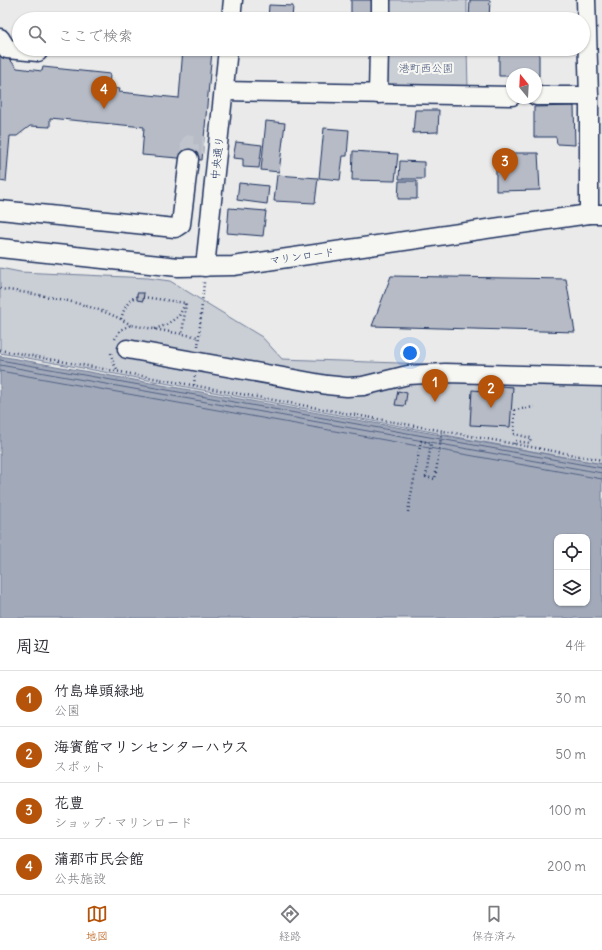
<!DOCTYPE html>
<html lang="ja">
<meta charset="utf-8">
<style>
:root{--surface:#fff;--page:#f7f7f7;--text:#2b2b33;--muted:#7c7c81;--line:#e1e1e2;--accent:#b45309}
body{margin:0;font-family:Delius,"Klee One",sans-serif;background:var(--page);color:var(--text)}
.controls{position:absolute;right:12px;bottom:12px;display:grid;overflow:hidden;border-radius:8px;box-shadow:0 1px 3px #0004}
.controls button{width:36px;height:36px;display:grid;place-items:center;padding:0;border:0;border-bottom:1px solid var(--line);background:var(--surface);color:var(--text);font:20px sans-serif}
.compass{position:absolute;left:506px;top:68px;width:36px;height:36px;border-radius:50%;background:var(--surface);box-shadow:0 1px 3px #0004;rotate:342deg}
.you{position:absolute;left:410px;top:353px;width:14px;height:14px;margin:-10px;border:3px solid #fff;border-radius:50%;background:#1a73e8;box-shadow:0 0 0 6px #1a73e833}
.badge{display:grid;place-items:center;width:26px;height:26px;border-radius:50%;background:var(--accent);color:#fff;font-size:13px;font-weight:700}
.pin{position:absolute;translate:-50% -33px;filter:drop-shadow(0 1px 2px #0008)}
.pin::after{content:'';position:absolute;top:21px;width:14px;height:12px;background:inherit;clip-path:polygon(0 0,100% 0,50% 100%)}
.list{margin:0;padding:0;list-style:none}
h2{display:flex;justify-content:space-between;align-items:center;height:52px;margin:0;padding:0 16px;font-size:17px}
h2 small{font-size:13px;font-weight:400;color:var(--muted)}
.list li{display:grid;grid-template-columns:26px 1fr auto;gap:12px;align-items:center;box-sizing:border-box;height:56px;padding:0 16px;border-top:1px solid var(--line)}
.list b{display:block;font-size:15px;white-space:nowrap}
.list p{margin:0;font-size:13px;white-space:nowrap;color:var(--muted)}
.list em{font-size:13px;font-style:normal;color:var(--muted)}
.icon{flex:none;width:22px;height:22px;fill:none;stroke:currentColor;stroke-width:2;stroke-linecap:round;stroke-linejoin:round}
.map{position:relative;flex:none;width:602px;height:618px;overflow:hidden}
.search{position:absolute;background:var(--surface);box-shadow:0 1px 3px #0004;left:12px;right:12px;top:12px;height:44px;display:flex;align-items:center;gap:10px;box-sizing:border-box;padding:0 14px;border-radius:22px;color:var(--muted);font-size:15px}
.sheet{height:276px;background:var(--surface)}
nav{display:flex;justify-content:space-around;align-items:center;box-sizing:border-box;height:56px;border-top:1px solid var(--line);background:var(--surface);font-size:11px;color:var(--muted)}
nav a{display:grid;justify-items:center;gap:2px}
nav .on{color:var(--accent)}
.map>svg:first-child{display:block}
.green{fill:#caced5;stroke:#727e9a}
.water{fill:#a2aaba;stroke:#6c7995;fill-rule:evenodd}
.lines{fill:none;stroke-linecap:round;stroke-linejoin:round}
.shore{stroke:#516083;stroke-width:1}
.building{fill:#b6bbc6;stroke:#1b2f5e}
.minor-tunnel{stroke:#c0c5cd;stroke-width:18;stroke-dasharray:18 9;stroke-linecap:butt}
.minor-casing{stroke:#1b2f5e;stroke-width:21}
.path{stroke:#1b2f5e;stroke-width:2.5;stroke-dasharray:1 3;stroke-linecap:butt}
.minor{stroke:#f6f6f2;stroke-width:18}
.labels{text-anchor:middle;stroke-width:4;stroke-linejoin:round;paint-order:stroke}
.park-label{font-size:11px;fill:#47577c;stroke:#f6f6f2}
.street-label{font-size:11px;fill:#1b2f5e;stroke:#f6f6f2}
</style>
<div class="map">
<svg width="602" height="618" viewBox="0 0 602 618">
<rect width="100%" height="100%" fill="#e9eae9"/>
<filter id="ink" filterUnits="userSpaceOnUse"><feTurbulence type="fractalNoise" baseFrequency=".025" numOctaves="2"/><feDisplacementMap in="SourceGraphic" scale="8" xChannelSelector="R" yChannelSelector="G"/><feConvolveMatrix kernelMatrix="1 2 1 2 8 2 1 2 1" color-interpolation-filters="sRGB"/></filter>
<g filter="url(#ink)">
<!-- green -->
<g class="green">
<rect x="387" y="0" width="80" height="19"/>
<path d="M386 49H467L468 88 385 87Z"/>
<path d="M0 268 20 272 148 278 170 281 262 337 282 359 602 370V464L445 435 440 464 431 475 438 433 0 353Z"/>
</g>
<!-- water -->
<path class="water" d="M0 356 602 464V618H0ZM557 537H587V603H557Z"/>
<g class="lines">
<!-- shore -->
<g class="shore">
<path d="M0 360 602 468"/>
<path d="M0 365 602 473"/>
<path d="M0 371 602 479"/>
</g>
</g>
<!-- building -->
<g class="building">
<path d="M351 0H375L374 18 351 17Z"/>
<path d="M470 0H490L489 19H469Z"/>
<path d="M269 5 293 6 292 19H268Z"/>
<path d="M0 48 17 68 42 71 43 67 110 74 109 88 120 89 119 92 179 98 183 49 212 51 202 160 142 155 144 127 50 118V127L30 126 17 136H10L6 182 0 181Z"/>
<path d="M499 49H539V76H536V74H512V76H499Z"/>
<path d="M574 106 575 145 557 144 556 137H534V107Z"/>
<path d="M415 110H439L438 132 413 133Z"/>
<path d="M266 121 285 123 279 172 261 170Z"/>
<path d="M324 128 349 130 347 156H343L340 180 319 178Z"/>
<path d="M236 142 262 145 259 168 243 167V159L233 158Z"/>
<path d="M353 151 398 154 395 181 352 180Z"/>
<path d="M496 153H538L540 190 496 191Z"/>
<path d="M400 161 424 162V179H399Z"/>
<path d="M277 175 318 178 315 203 274 201Z"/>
<path d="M399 181H417V199H398Z"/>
<path d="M239 183 269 186 267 204 237 200Z"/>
<path d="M229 208 266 211 263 236 227 233Z"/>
<path d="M391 276 566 279 575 332 372 326Z"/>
<path d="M137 293H144L143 301 137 300Z"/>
<path d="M486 385 513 387 510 427 470 425 472 390 486 391Z"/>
<path d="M398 391 407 393 405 406 395 405Z"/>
</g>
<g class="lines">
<!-- minor-tunnel -->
<path class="minor-tunnel" d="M189 159 190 144 204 145"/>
<defs>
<g id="minor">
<path d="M586 0 589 96V214"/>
<path d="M231 19 233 0"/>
<path d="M381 19V0"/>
<path d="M0 38 7 49 38 52"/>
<path d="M224 91 512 96"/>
<path d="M378 94 379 49"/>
<path d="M536 96H589"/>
<path d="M0 210 175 228 181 224 189 159"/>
<path d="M0 248 178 267 233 266 589 214H602"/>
<path d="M205 267 228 49"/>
<path d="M127 349 327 385 347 387 363 386 408 375 445 373 602 377"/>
</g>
</defs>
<!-- minor casing -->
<use href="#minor" class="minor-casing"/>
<!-- path -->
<g class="path">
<path d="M0 289C38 294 99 304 131 325"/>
<path d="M143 297 186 303 182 335"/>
<path d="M121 319C124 309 127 301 137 296"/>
<path d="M155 329 166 325 179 316 185 304"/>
<path d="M115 339 120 330 131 325 199 337"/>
<path d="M198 347 204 282"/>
<path d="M0 350 602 460"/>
<path d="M111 353 113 362 118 371"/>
<path d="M194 385 195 375"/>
<path d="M514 444 515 441 530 443 531 438 514 434 515 410 534 407"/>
<path d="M408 512 421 441 431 443 426 477 435 479 442 431"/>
</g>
<!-- minor -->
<use href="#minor" class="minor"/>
</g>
</g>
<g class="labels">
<!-- park labels -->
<g class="park-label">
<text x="426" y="72">港町西公園</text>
</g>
<!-- street labels -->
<g class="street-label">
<text transform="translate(217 158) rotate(-84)" y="4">中央通り</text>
<text transform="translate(302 256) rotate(-8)" y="4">マリンロード</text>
</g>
</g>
</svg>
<div class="controls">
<button><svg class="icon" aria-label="locate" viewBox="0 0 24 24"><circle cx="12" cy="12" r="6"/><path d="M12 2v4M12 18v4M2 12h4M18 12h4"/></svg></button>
<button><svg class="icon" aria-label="layers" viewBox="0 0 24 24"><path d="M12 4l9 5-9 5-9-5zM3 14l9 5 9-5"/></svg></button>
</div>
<svg class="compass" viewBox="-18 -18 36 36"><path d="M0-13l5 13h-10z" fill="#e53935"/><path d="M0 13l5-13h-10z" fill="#7c7c81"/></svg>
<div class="you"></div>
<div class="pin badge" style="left:435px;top:402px">1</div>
<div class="pin badge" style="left:491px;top:408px">2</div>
<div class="pin badge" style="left:505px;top:181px">3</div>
<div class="pin badge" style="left:104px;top:109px">4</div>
<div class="search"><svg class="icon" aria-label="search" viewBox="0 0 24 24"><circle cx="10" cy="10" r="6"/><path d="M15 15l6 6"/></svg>ここで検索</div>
</div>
<section class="sheet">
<h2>周辺<small>4件</small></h2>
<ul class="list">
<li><span class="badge">1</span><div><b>竹島埠頭緑地</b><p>公園</p></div><em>30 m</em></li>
<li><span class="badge">2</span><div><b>海賓館マリンセンターハウス</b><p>スポット</p></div><em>50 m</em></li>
<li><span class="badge">3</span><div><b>花豊</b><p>ショップ · マリンロード</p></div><em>100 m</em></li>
<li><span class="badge">4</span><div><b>蒲郡市民会館</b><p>公共施設</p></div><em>200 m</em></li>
</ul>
</section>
<nav>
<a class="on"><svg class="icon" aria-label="map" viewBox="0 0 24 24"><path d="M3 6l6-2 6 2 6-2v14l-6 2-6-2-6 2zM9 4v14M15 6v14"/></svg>地図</a>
<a><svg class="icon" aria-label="directions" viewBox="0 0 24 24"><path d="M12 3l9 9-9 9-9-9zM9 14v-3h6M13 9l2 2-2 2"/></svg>経路</a>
<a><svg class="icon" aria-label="saved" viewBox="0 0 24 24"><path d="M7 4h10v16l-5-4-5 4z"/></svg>保存済み</a>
</nav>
